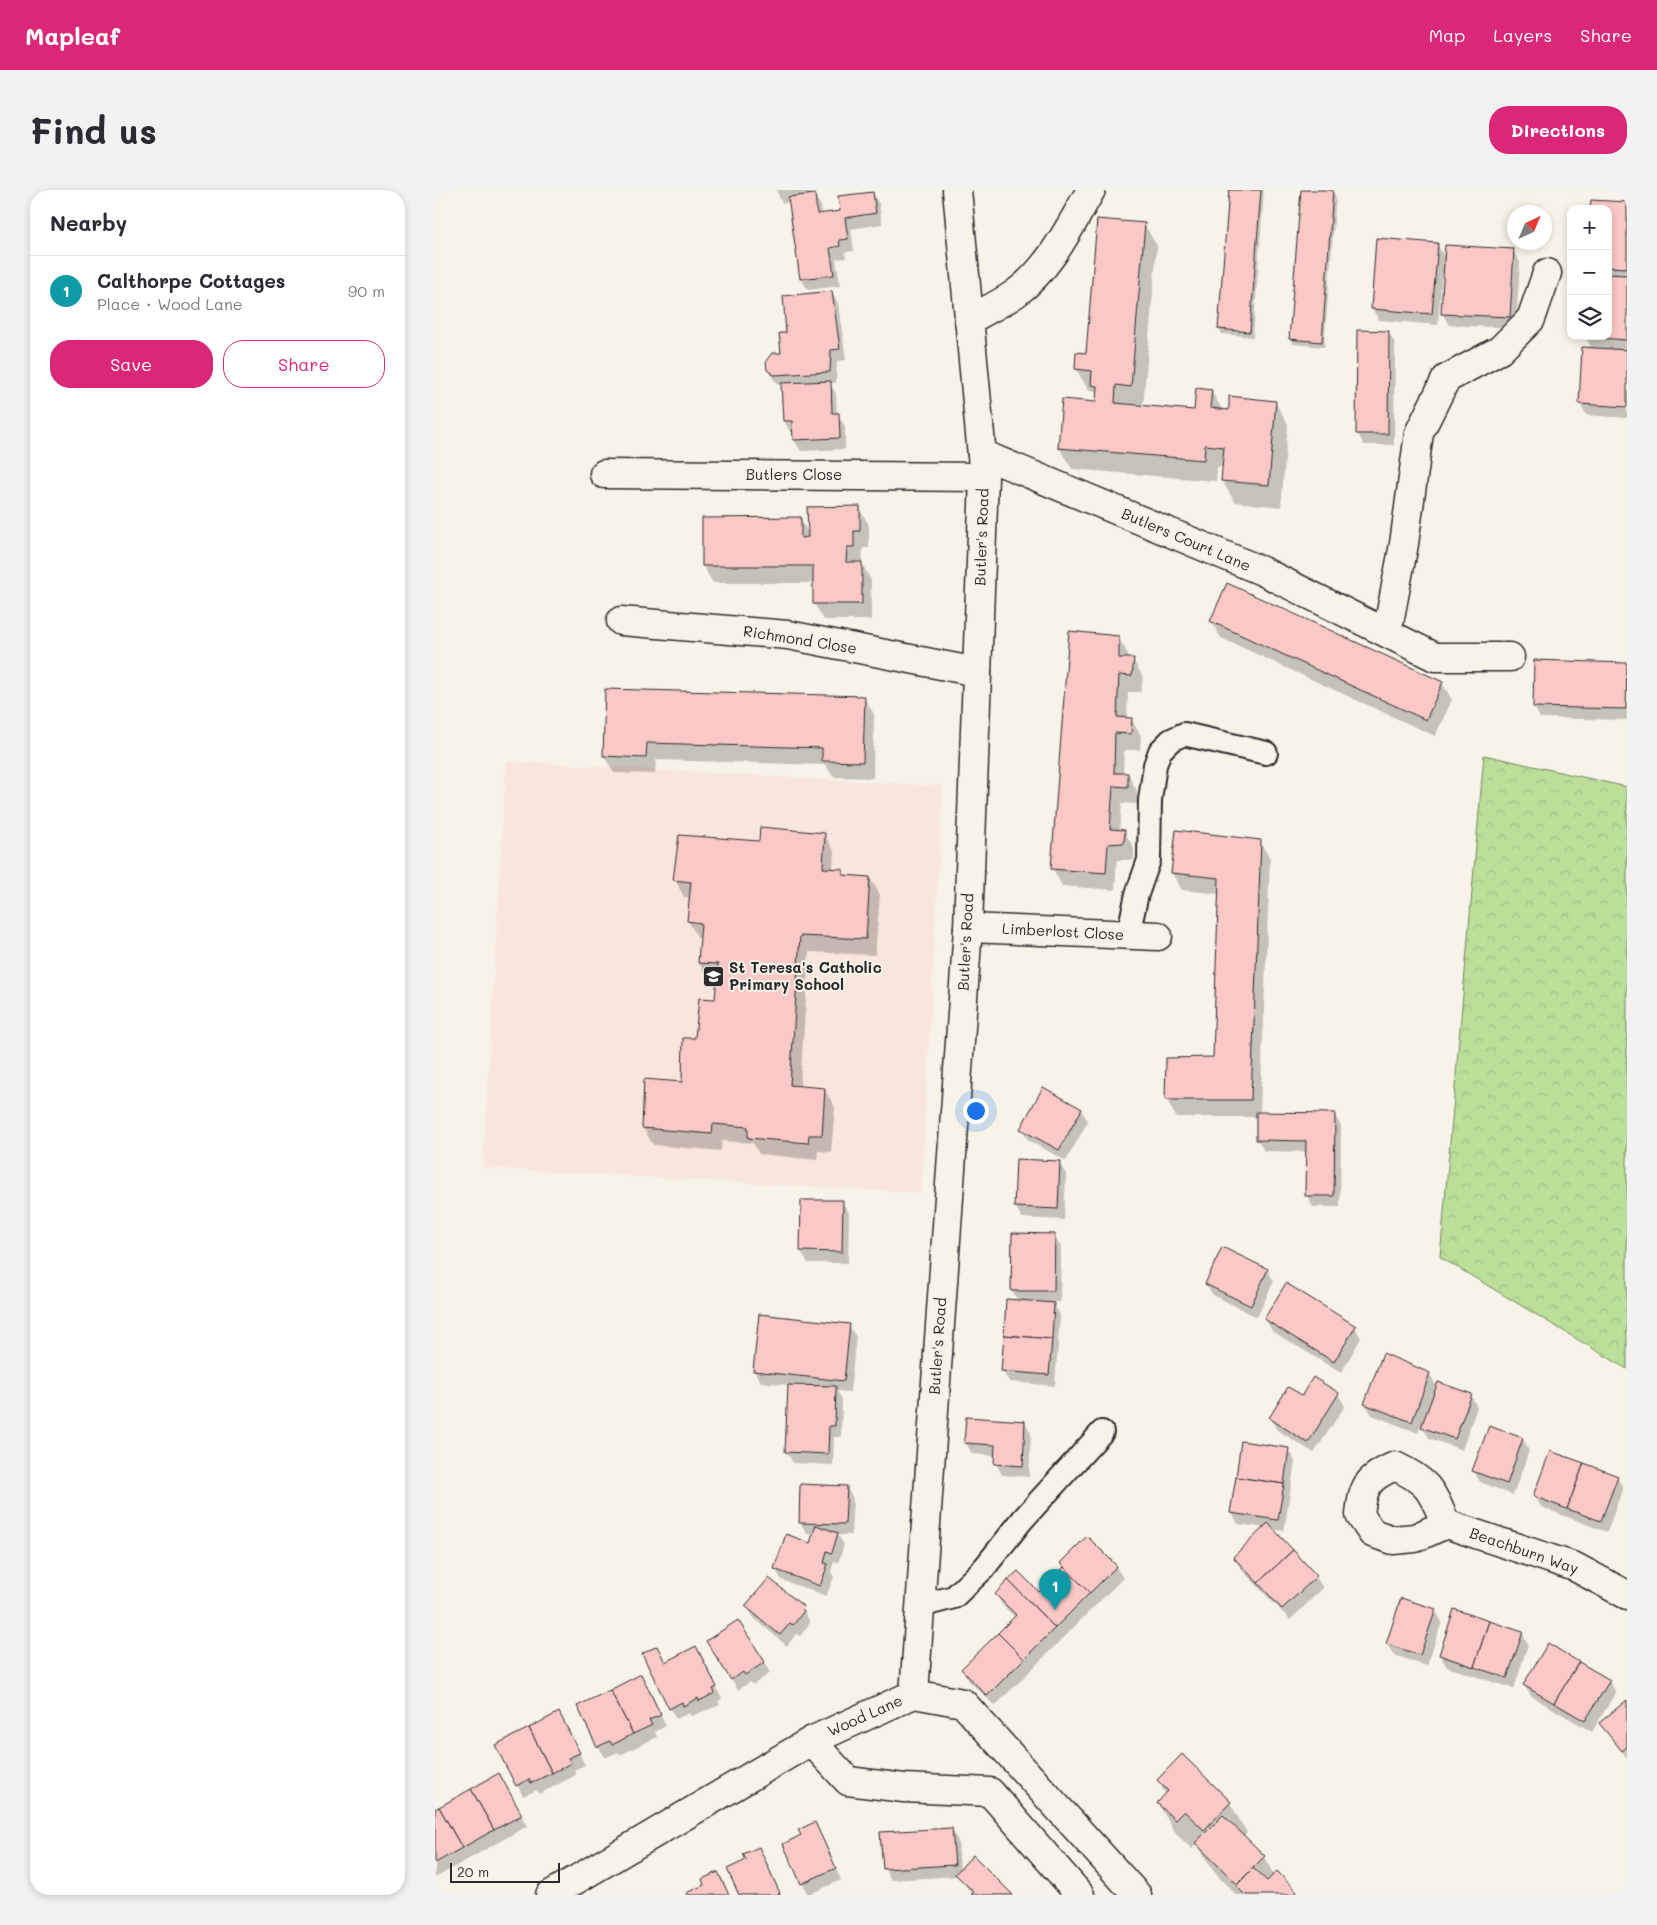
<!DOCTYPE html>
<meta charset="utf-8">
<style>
:root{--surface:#fff;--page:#f2f2f3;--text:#2b2b33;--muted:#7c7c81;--line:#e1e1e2;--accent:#db2777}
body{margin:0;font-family:Mali,sans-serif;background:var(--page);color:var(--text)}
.controls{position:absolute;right:15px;top:15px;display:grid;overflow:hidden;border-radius:10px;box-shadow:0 2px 8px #0003}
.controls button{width:45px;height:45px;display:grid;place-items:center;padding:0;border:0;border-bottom:1px solid var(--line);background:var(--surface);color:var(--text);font:25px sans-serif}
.compass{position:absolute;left:1072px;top:15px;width:45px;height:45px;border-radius:50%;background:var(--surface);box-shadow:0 2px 8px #0003;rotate:44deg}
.scale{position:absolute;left:15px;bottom:12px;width:110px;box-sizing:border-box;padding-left:5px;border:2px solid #2b2b2b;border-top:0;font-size:14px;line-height:18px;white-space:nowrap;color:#2b2b2b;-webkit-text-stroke:4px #f7f3e8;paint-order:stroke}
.you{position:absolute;left:540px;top:920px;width:18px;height:18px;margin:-12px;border:4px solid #fff;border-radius:50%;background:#1a73e8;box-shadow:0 0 0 8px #1a73e833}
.badge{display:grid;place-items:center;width:32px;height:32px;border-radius:50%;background:var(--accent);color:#fff;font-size:16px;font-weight:700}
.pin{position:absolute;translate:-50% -41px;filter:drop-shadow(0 1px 2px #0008)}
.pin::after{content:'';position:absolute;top:26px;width:18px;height:15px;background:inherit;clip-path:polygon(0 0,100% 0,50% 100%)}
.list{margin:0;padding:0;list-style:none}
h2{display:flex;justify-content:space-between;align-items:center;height:65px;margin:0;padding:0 20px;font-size:21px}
h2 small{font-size:16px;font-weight:400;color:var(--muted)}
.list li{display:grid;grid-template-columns:32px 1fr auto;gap:15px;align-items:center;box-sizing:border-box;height:70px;padding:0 20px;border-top:1px solid var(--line)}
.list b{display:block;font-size:19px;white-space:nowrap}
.list p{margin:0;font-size:16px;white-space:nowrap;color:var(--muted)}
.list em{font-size:16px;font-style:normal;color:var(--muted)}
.actions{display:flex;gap:10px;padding:15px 20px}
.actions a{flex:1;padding:11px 0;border:1px solid var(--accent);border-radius:20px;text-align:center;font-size:18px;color:var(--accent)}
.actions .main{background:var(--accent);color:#fff}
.icon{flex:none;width:28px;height:28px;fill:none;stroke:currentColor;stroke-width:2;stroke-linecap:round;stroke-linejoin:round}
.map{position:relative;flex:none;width:1192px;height:1705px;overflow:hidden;border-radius:20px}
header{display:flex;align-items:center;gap:30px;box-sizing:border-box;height:70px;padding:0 25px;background:var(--accent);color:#fff}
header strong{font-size:24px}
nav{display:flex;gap:28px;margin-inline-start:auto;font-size:18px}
.intro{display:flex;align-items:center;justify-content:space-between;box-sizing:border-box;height:120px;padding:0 30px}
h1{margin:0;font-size:35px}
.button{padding:12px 22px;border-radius:20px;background:var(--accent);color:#fff;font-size:18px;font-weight:700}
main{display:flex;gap:30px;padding:0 30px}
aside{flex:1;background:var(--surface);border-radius:20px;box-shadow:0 2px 8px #0003}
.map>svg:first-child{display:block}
.built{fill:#f8e6de}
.park{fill:url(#park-crowns);stroke:#738562}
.shadow{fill:#0003}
.building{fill:#f9c8c7;stroke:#2b2b2b}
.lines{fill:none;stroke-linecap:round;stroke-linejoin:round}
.service-casing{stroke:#2b2b2b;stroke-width:26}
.minor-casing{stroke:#2b2b2b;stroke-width:31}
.service{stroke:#f7f3e8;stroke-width:22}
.minor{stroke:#f7f3e8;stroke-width:28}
.labels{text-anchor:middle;stroke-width:4;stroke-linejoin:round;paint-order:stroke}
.street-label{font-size:15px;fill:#2b2b2b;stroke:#f7f3e8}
.poi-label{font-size:15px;font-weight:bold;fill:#2b2b2b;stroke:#f7f3e8;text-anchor:start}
</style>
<header>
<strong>Mapleaf</strong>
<nav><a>Map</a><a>Layers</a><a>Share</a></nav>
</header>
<div class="intro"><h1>Find us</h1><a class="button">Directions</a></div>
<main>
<aside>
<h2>Nearby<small></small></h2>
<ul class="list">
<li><span class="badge" style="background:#0f9aa8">1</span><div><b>Calthorpe Cottages</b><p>Place · Wood Lane</p></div><em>90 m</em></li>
</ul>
<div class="actions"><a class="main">Save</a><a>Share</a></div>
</aside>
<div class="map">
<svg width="1192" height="1705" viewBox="0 0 1192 1705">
<defs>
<pattern id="park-crowns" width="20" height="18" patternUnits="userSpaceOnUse" patternTransform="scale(1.25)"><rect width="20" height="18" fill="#bbdf99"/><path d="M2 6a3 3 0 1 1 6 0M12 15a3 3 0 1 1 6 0" fill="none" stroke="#a1c084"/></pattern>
</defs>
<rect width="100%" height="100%" fill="#f7f3e8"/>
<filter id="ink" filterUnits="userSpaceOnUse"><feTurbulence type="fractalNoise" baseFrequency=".02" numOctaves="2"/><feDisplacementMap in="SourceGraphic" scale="10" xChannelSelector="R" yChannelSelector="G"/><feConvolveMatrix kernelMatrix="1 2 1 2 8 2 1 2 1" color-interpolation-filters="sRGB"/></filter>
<g filter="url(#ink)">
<!-- built -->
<path class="built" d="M71 571 508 596 486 1003 48 978Z"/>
<!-- park -->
<path class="park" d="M1049 565 1192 597V1179L1005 1067Z"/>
<!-- shadow -->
<g class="shadow">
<path d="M341 0H374L375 5H379L386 16 387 25 407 22 438 3 444 14 447 34 416 39 419 61 410 62 411 68 401 69 405 96 373 100 366 89 355 12 347 13Z"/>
<path d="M795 0H829L818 147 787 144 784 139Z"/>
<path d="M867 0 898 2 901 7 889 157 858 154 855 149Z"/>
<path d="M1192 14V228L1151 225 1145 214 1157 159 1150 146H1173V19Z"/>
<path d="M709 34 722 56 708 217 760 221 776 201 788 221 840 212 853 234 846 317 800 312 787 291 788 277H782L781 291 637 279 624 258 662 214 661 201H654L641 179 652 164Z"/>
<path d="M1002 54 1011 69 1078 60 1085 72 1081 138 1014 135 1007 123 1010 83H1007L1003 135 944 130 937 119Z"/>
<path d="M396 102 403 113 411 170 402 171 401 193H395L401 204 402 224 410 236V259L366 261 359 250V242H355L349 231 348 196 340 191 333 180 348 165 352 144Z"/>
<path d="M953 142 960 153 959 255H929L923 244Z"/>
<path d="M424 318 434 335V358H428L427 374 436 390V430H389L379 413V393H278L268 376 365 328 374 344Z"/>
<path d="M776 431 1007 493 1017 510 1000 546 786 448Z"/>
<path d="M635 443 683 447 693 464V469L698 470 708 487 706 502H693L692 529H696L706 546 705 560H689L688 584H693L702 601V614L687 613 685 641H689L699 658V670H682L680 700 627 696 618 679Z"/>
<path d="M1191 474 1192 530 1105 528 1099 517Z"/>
<path d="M171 500 429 508 439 524 438 588 398 587 391 575 221 570 220 584 179 583 169 566Z"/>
<path d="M389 644 399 661 398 679 407 680 411 686 435 688 445 705 440 765 374 762 365 897 390 900 400 917 396 962 383 961 382 970 324 964 318 953 287 951 286 961 218 955 208 938 211 890 248 894 261 849 281 810 282 790H274L264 773 266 748H263L253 731 255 708 249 707 240 690 325 652Z"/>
<path d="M825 652 835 669 825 923 899 924 906 936 905 1017H878L872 1006V962L829 961 823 950 822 927H741L732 910 779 869 785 704 747 700 737 683Z"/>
<path d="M646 920 653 931 631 971 593 950 587 939Z"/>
<path d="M624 973 631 984 629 1030 587 1028 580 1016Z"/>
<path d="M367 1011 407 1012 414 1023 413 1073H373L366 1061Z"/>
<path d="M619 1046 626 1057 625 1112H618L625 1125 620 1196 574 1192 567 1180 583 1111 577 1101Z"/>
<path d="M832 1080 839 1091 822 1127 778 1105 771 1094Z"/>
<path d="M831 1129 920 1137 926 1148 906 1183 837 1141Z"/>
<path d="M414 1136 421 1147 415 1202 402 1201 407 1209 406 1247H399L398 1275 358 1273 352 1262 354 1195 326 1192 319 1181Z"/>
<path d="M994 1184 1002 1197 1036 1205 1042 1217 1027 1260 994 1248 986 1234 983 1243 937 1225 930 1213Z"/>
<path d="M879 1189 903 1204 910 1216 879 1263 842 1240 835 1228 868 1207Z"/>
<path d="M590 1232 596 1243 594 1287 567 1285 561 1273V1266L537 1264 531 1253Z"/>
<path d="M1088 1249 1094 1261 1078 1305 1045 1292 1039 1281Z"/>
<path d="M853 1260 860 1271 849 1341 836 1339 881 1387 888 1398 855 1430 806 1379 799 1367 830 1338 803 1334 797 1322Z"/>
<path d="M1182 1287 1188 1298 1172 1342 1106 1317 1100 1306Z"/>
<path d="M411 1297 418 1308 416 1345H403L409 1355 403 1373 399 1372 396 1382 399 1387 391 1406 347 1390 340 1379 376 1355 380 1344H372L365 1332Z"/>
<path d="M626 1373 681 1377 688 1388 560 1516 534 1491 528 1480 580 1427 568 1416 561 1404 604 1403 630 1378Z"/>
<path d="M312 1416 367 1417 375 1433 365 1446 361 1444 352 1456 319 1428Z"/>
<path d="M1000 1420 1007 1432 992 1476 959 1465 952 1454Z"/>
<path d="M1087 1443 1093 1454 1079 1499 1012 1477 1005 1465Z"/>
<path d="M222 1458 231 1473 267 1469 287 1509 283 1511 285 1515 256 1526 254 1523 241 1529 235 1518Z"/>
<path d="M279 1462 329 1472 335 1483 318 1495 315 1492 303 1500Z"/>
<path d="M1174 1491 1181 1502 1157 1542 1096 1506 1089 1495Z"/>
<path d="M212 1497 231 1536 220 1542 222 1547 185 1565 183 1562 170 1568 143 1517Z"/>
<path d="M1192 1511V1568L1165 1533Z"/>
<path d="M130 1535 150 1575 139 1580 141 1585 104 1604 102 1600 88 1606 82 1595Z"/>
<path d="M64 1585 92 1636 0 1688V1620Z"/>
<path d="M723 1590 795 1613 812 1643 808 1647 829 1667 839 1685 842 1683 863 1705H801L779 1682 762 1654 757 1659 740 1643 723 1613 731 1605Z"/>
<path d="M517 1639 523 1651 525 1680 576 1705H538L523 1686 456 1690 449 1678Z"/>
<path d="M386 1645 406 1690 373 1705 349 1655 368 1646Z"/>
<path d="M324 1658 330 1670 346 1705H305L312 1671Z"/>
</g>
<!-- building -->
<g class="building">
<path d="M794 0H826L815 142 783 139Z"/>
<path d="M866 0H898L887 152 854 149Z"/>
<path d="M438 2 441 23 410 28 413 49 404 50 405 56 395 58 399 85 365 89 353 7 380 4 382 24 405 21 403 6Z"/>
<path d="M1156 10 1192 12V78L1173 77V19H1155Z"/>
<path d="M662 29 710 33 696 197 681 195 680 213 759 220 761 198 777 200 775 218 794 220V206L841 211 834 295 786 291 789 257 770 255 769 270 623 258 627 209 661 212 662 196 656 195 657 181 640 179 641 162 651 163Z"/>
<path d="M941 48 1003 53 997 124 936 119Z"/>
<path d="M1010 55 1079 59 1075 127 1006 124Z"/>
<path d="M1173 84 1192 85V150L1149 147 1173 146Z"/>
<path d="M397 101 405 159 396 160 395 182 339 185 332 180 331 171 337 163H346L344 143H351L348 106Z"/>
<path d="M922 140 954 141 953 244H921Z"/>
<path d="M1147 157 1192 160V217L1144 214Z"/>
<path d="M396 191 397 223H404L405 248 358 250 357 231H348L346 193Z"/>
<path d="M425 316V341H419V357H412L411 372H427V414H378V376H267V328L366 327V348L373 347 372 317Z"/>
<path d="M792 393 1008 492 991 530 775 431Z"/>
<path d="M634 441 684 446V468H699L697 486 684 485 682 527 697 528 696 544 680 543 679 583H693V597L678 596 675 639 690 640 689 653 673 654 671 683 616 679Z"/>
<path d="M1099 470 1192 473 1191 519 1098 517Z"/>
<path d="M170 499 430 506 428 572 387 571V558L212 553 211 568 168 566Z"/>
<path d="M325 637 390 643 388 678 408 679V685L435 687 431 749 365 746 355 895 390 898 387 945H374L373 953 313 948V937L278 934 277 944 207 938 209 889 247 892 248 848H260L264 808 280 809 283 774 263 773 266 733 252 731 256 692 238 690 244 645 324 651Z"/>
<path d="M741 640 826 650 816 910H730L731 868 778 867 784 688 736 683Z"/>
<path d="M608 897 647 919 624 960 585 939Z"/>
<path d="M821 922 900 923 899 1006H870L871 951 821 950Z"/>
<path d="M581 969 625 971 623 1019 579 1017Z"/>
<path d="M366 1010H408L407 1062 365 1061Z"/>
<path d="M577 1043 620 1044 619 1101H576Z"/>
<path d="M787 1057 833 1079 816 1116 770 1094Z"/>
<path d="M851 1093 921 1136 899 1172 829 1129Z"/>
<path d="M571 1109 619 1113 617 1149 569 1145Z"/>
<path d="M324 1124 415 1134 409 1191 318 1181Z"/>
<path d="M569 1145 617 1149 614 1185 566 1181Z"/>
<path d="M948 1163 995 1183 977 1232 929 1214Z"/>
<path d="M878 1187 904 1203 873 1253 834 1228 853 1197 867 1205Z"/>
<path d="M1003 1192 1037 1204 1020 1249 986 1237Z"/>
<path d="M353 1195 401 1196 400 1236H394L393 1264 350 1262Z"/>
<path d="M531 1227 590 1231 588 1276 559 1274 560 1255 529 1253Z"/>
<path d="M1054 1236 1088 1248 1072 1294 1037 1281Z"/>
<path d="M806 1251 854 1258 849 1294 801 1287Z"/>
<path d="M1115 1261 1149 1273 1132 1319 1098 1306Z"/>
<path d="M1149 1273 1183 1286 1166 1331 1132 1319Z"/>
<path d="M801 1287 849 1294 843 1330 795 1323Z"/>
<path d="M365 1294 412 1296 410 1334 364 1333Z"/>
<path d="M833 1333 858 1360 823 1393 798 1367Z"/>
<path d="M381 1335 403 1343 397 1363 392 1361 389 1373 393 1374 385 1396 339 1379 351 1344 375 1353Z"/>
<path d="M652 1346 682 1376 655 1403 625 1373Z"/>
<path d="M858 1360 882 1386 847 1419 823 1393Z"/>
<path d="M629 1377 655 1403 620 1438 573 1390 583 1381 604 1402Z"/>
<path d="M334 1388 368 1416 366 1418 369 1421 358 1435 355 1433 345 1445 310 1416Z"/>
<path d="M573 1390 620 1438 589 1469 563 1443 581 1425 560 1404Z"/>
<path d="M966 1408 1001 1419 985 1465 951 1454Z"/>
<path d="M1019 1419 1054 1431 1039 1477 1004 1465Z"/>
<path d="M303 1430 330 1472 310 1485 308 1482 296 1490 271 1451Z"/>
<path d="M1054 1431 1088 1442 1072 1488 1039 1477Z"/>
<path d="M563 1443 589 1469 552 1506 526 1479Z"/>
<path d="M1113 1453 1144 1472 1119 1513 1088 1495Z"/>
<path d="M222 1456 230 1472 261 1456 282 1497 278 1499 280 1503 264 1511 263 1508 248 1516 247 1512 234 1519 207 1464Z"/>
<path d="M1144 1472 1175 1490 1150 1531 1119 1513Z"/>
<path d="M206 1484 226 1525 214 1530 217 1535 198 1544 175 1500Z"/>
<path d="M175 1500 198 1544 177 1555 175 1551 162 1557 142 1516Z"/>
<path d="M1192 1510V1557L1187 1561 1164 1533Z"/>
<path d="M124 1522 145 1563 133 1568 136 1573 117 1583 94 1538Z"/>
<path d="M94 1538 117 1583 96 1593 94 1589 81 1596 60 1555Z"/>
<path d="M747 1564 796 1612 769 1640 749 1621 740 1630 722 1613 733 1601 722 1590Z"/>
<path d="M64 1583 87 1625 59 1640 36 1599Z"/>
<path d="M36 1599 59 1640 27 1658 4 1617Z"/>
<path d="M4 1617 27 1658 0 1673V1619Z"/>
<path d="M788 1625 830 1666 802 1694 760 1653Z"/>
<path d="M380 1632 401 1678 366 1694 348 1654 366 1645 363 1640Z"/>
<path d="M517 1638 520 1675 448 1679 445 1642Z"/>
<path d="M324 1657 345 1703 341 1705H304L292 1679 311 1670 308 1664Z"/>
<path d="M538 1665 578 1705H536L539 1702 520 1684Z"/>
<path d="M818 1678 832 1691 842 1681 862 1702 859 1705H810L801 1696Z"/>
<path d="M283 1682 294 1705H252L251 1703 269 1695 267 1689Z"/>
</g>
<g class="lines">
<defs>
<g id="service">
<path d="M693 745 702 704 714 670 715 610 720 575 725 561 736 550 749 544 831 563"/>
<path d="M485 1416 519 1407 549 1378 588 1329 667 1242"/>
</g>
<g id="minor">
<path d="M534 130C550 121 567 113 581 103 616 77 635 36 656 0"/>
<path d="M547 264 827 381 1000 467H1075"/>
<path d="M169 284 549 287"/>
<path d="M186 431 353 445 542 482"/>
<path d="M952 443 969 354 984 243 1011 189 1065 160 1096 129 1112 83"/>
<path d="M533 738 723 746"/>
<path d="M1011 1334C996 1300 994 1292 960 1276 932 1288 928 1296 925 1325L937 1343 958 1350 980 1348 1011 1334 1140 1377 1192 1405"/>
<path d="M479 1504 533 738 549 287 522 0"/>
<path d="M376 1551 413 1591 469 1598 555 1602 645 1705"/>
<path d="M115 1705 376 1551 479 1504 528 1513 702 1705"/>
</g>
</defs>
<!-- service casing -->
<use href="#service" class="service-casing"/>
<!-- minor casing -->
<use href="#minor" class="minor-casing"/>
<!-- service -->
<use href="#service" class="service"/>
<!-- minor -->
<use href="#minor" class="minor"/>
</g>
</g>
<!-- icons -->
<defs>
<symbol id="school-square" viewBox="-11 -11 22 22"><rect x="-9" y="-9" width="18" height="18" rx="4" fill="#2b2b2b" stroke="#f7f3e8"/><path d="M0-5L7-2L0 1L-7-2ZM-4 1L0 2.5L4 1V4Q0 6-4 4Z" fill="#fff"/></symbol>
</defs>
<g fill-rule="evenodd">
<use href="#school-square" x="266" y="774" width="25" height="25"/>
</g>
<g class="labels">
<!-- street labels -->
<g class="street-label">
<text x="359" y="290">Butlers Close</text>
<text transform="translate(547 347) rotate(-88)" y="5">Butler's Road</text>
<text transform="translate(751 350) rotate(23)" y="5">Butlers Court Lane</text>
<text transform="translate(365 450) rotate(9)" y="5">Richmond Close</text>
<text transform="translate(628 742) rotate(3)" y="5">Limberlost Close</text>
<text transform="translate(531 752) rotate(-87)" y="5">Butler's Road</text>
<text transform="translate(503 1156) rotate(-86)" y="5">Butler's Road</text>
<text transform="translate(1089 1361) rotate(19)" y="5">Beachburn Way</text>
<text transform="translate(430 1526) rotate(-24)" y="5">Wood Lane</text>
</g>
<!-- poi labels -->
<g class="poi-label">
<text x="294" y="783">St Teresa's Catholic<tspan x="294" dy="17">Primary School</tspan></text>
</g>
</g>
</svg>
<div class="controls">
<button>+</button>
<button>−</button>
<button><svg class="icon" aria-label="layers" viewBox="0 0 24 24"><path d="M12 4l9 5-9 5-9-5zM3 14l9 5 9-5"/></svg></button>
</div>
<svg class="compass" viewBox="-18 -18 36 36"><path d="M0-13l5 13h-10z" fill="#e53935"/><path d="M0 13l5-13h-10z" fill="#7c7c81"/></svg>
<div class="scale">20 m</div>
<div class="you"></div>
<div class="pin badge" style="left:620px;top:1420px;background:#0f9aa8">1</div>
</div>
</main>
